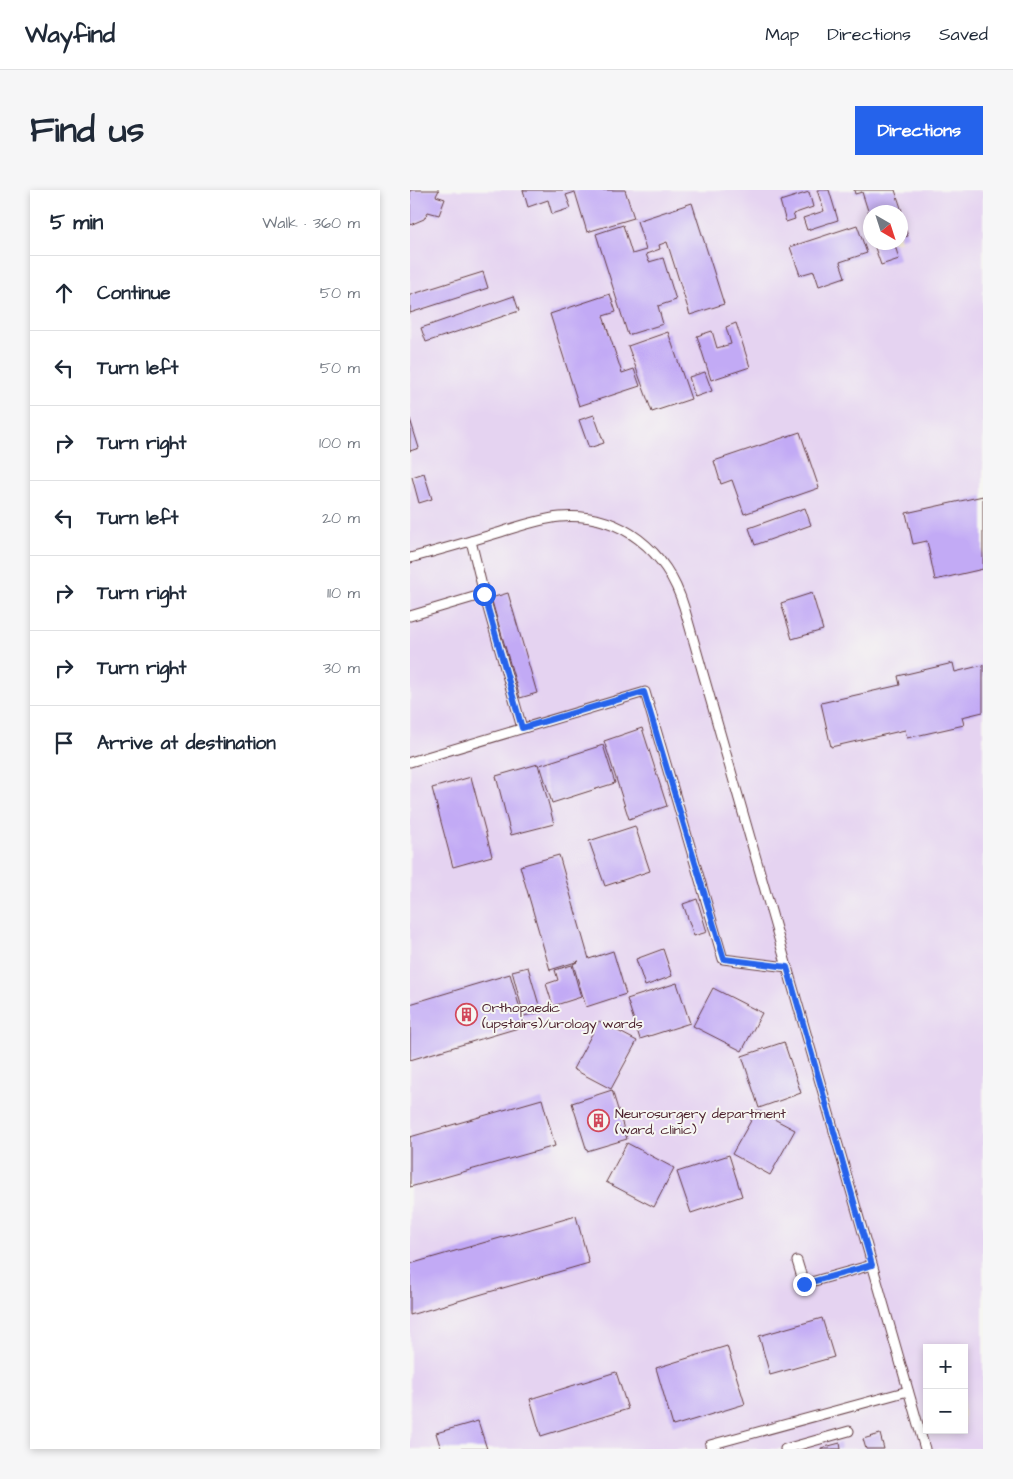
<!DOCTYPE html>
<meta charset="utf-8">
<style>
:root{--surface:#fff;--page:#f6f6f7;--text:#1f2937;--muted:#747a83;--line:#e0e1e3;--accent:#2563eb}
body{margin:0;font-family:"Architects Daughter",sans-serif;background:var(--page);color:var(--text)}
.controls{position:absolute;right:15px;bottom:15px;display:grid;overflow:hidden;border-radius:0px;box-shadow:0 2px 8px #0003}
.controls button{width:45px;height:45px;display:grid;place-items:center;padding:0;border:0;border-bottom:1px solid var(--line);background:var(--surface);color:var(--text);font:25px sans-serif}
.compass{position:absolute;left:453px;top:15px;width:45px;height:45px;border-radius:50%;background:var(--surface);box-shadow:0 2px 8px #0003;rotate:141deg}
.stop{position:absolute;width:15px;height:15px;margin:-11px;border:4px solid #2563eb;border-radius:50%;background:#fff}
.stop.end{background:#2563eb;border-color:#fff;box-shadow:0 1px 5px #0008}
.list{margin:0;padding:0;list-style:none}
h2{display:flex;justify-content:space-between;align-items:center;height:65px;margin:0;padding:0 20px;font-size:21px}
h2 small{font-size:16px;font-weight:400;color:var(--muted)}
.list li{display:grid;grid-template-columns:32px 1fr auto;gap:15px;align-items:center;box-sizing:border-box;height:75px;padding:0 20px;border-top:1px solid var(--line)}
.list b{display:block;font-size:19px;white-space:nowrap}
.list em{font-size:16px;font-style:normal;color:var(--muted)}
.icon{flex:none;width:28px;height:28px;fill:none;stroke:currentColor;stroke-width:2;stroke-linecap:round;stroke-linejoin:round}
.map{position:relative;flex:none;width:573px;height:1259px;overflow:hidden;border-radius:0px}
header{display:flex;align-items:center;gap:30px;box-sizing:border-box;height:70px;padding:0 25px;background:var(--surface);border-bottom:1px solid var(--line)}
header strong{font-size:24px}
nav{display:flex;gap:28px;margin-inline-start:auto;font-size:18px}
.intro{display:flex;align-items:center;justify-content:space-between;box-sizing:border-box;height:120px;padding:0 30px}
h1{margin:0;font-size:35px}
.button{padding:12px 22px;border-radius:0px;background:var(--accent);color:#fff;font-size:18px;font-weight:700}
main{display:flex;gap:30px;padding:0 30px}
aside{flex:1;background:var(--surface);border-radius:0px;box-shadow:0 2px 8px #0003}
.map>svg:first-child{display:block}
.built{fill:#e5d3f1;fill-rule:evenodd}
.building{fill:#c2aaf5}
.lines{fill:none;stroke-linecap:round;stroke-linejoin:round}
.lane-casing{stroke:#633d43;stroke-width:11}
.lane{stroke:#fff;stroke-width:9}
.route{stroke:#2563eb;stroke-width:6}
.labels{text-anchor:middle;stroke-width:4;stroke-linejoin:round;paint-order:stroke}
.poi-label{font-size:14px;fill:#4a1f2b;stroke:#f6f6f2;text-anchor:start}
</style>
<header>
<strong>Wayfind</strong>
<nav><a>Map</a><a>Directions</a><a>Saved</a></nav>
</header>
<div class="intro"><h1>Find us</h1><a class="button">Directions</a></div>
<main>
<aside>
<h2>5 min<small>Walk · 360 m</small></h2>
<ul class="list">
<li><svg class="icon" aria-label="ahead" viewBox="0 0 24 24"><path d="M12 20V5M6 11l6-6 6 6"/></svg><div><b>Continue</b></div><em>50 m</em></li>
<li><svg class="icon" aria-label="left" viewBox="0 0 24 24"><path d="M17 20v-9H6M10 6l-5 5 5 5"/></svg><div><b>Turn left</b></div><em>50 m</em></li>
<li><svg class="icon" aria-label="right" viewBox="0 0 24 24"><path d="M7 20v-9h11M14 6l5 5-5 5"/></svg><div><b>Turn right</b></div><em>100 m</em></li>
<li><svg class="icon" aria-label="left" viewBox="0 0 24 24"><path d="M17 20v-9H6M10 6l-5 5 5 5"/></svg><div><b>Turn left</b></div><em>20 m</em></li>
<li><svg class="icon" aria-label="right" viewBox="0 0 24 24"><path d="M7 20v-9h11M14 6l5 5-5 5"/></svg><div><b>Turn right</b></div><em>110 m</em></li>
<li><svg class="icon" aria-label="right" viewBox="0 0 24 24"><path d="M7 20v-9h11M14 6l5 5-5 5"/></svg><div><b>Turn right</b></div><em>30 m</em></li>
<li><svg class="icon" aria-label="arrive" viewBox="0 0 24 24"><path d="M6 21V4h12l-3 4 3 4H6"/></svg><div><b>Arrive at destination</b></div></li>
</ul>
</aside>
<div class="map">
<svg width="573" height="1259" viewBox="0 0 573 1259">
<rect width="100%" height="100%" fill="#f6f6f2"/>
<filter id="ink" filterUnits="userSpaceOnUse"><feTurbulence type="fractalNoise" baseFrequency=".02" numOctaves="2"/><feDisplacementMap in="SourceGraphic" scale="10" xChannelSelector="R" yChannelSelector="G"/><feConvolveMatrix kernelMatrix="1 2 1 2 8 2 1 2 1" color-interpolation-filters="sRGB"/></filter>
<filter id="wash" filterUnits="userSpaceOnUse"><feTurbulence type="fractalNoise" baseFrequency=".0096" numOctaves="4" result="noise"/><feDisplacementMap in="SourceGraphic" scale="20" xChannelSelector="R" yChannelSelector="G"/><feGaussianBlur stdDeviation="1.12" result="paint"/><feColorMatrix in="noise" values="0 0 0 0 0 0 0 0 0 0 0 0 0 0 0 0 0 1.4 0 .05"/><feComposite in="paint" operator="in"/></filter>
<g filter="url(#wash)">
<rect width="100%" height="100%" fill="#f0e5cd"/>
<!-- built -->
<path class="built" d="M0 0H573V1259H0ZM460 22H490V52H460ZM517 1158H554V1240H517Z"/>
<g id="blocks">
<!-- building -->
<g class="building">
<path d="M0 0H29L26 6 35 9 29 25 18 22 14 29 0 35Z"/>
<path d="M113 0H215L224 28 177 42 165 2 156 5 161 18 142 24 138 10 118 17Z"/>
<path d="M407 0H419L428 30 397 40 393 28 414 21Z"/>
<path d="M444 0H485L492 21 460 22V27L452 2 445 4Z"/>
<path d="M399 2 403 17 383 24 385 29 376 32 370 11Z"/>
<path d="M282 13 314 114 280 125 257 52 249 55 250 59 236 64 239 72 253 68 266 110 248 116 253 134 218 145 186 44 213 35 222 64 236 60 227 31Z"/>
<path d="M490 24 498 46 490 48Z"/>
<path d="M447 35 457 63 430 72 435 87 409 96 404 81 390 85 380 57Z"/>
<path d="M463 52H484L489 69 471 75Z"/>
<path d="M73 82 78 98 0 123V105Z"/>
<path d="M200 104 206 122 193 126 212 183 224 179 230 196 169 216 140 124Z"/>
<path d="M104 106 109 121 16 152 11 138Z"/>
<path d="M326 133 340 177 301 190 287 146 302 141 307 158 321 154 316 137Z"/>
<path d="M258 142 281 209 242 222 218 156Z"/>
<path d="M295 182 302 201 285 207 279 187Z"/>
<path d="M184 225 194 253 179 258 169 230Z"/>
<path d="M0 229 9 258 0 261Z"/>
<path d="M390 242 409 298 334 324 322 290 311 294 304 271Z"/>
<path d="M14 283 22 309 9 313 2 287Z"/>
<path d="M573 306V379L525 390 517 351 503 354 496 323Z"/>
<path d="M395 318 401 335 345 355 339 338Z"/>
<path d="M98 403 127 503 110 508 81 408Z"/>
<path d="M402 403 413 440 382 449 371 413Z"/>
<path d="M543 473 545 482 573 475V522L552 527 554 535 497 548 495 540 421 557 411 513 490 495 488 486Z"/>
<path d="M232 538 257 616 219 629 194 551Z"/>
<path d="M193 555 205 593 142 613 130 575Z"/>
<path d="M128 574 144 634 101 645 86 586Z"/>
<path d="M61 587 82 666 43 677 22 598Z"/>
<path d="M225 636 240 681 195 696 179 651Z"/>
<path d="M149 665 179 769 203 761 216 804 176 817 163 774 169 771 140 780 110 676Z"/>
<path d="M287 709 297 742 284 746 273 714Z"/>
<path d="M253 759 262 786 235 796 226 769Z"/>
<path d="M162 775 171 807 143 816 136 794 148 790 145 780Z"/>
<path d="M118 777 131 822 114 826 102 781Z"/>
<path d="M100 784 115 836 0 870V814Z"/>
<path d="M267 793 280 833 230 849 217 809Z"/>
<path d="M303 798 352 823 332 861 283 836Z"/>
<path d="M189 831 227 851 201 899 163 879Z"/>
<path d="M374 852 391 903 349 918 332 866Z"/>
<path d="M202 900 217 949 177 961 162 913Z"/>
<path d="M132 909 145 956 0 997V947Z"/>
<path d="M347 920 385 940 360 985 322 964Z"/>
<path d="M217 953 264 978 244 1017 196 992Z"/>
<path d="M319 965 332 1006 281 1023 267 982Z"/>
<path d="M166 1026 179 1073 0 1125V1074Z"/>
<path d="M412 1128 424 1167 360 1185 349 1146Z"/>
<path d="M317 1156 335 1214 263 1236 246 1178Z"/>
<path d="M206 1182 218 1219 131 1246 120 1209Z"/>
<path d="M68 1231 77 1259H31L26 1243Z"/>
<path d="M470 1244 474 1259H456L453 1249Z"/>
<path d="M430 1253 431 1259H411V1258Z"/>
</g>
</g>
</g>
<g filter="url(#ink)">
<use href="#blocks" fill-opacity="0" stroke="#633d43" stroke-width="1"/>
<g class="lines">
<defs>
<g id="lane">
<path d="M61 351 74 404 112 538"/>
<path d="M0 368C30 360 61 351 91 342 110 336 130 329 150 327 211 322 257 361 274 417L515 1259"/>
<path d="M0 426 74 404"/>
<path d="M0 572 235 502 313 769 377 777"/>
<path d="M387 1071 394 1094 462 1075"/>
<path d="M301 1259 300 1255 498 1201"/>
<path d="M375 1259 439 1241"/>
</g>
</defs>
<!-- lane casing -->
<use href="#lane" class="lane-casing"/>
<!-- lane -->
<use href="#lane" class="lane"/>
</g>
</g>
<g class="lines" filter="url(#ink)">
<!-- route -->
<path class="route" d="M74 404 112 538 234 502 314 769 377 777 462 1075 394 1094"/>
</g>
<!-- icons -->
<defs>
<symbol id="building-ring" viewBox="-11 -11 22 22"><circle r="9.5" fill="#f6f6f2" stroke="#d1495b" stroke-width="1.5"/><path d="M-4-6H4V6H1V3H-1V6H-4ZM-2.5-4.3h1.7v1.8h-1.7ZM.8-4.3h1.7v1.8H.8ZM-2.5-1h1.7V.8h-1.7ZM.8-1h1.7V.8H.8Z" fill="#d1495b"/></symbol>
</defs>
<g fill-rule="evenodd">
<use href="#building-ring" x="44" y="812" width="25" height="25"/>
<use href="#building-ring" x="176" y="918" width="25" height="25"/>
</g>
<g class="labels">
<!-- poi labels -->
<g class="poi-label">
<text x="72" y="822">Orthopaedic<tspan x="72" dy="16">(upstairs)/urology wards</tspan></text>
<text x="205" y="928">Neurosurgery department<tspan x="205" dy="16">(ward, clinic)</tspan></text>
</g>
</g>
</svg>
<div class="controls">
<button>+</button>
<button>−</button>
</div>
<svg class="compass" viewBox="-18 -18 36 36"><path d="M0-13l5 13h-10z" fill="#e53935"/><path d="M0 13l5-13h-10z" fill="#747a83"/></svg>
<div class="stop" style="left:74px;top:404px"></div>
<div class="stop end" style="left:394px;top:1094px"></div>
</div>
</main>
